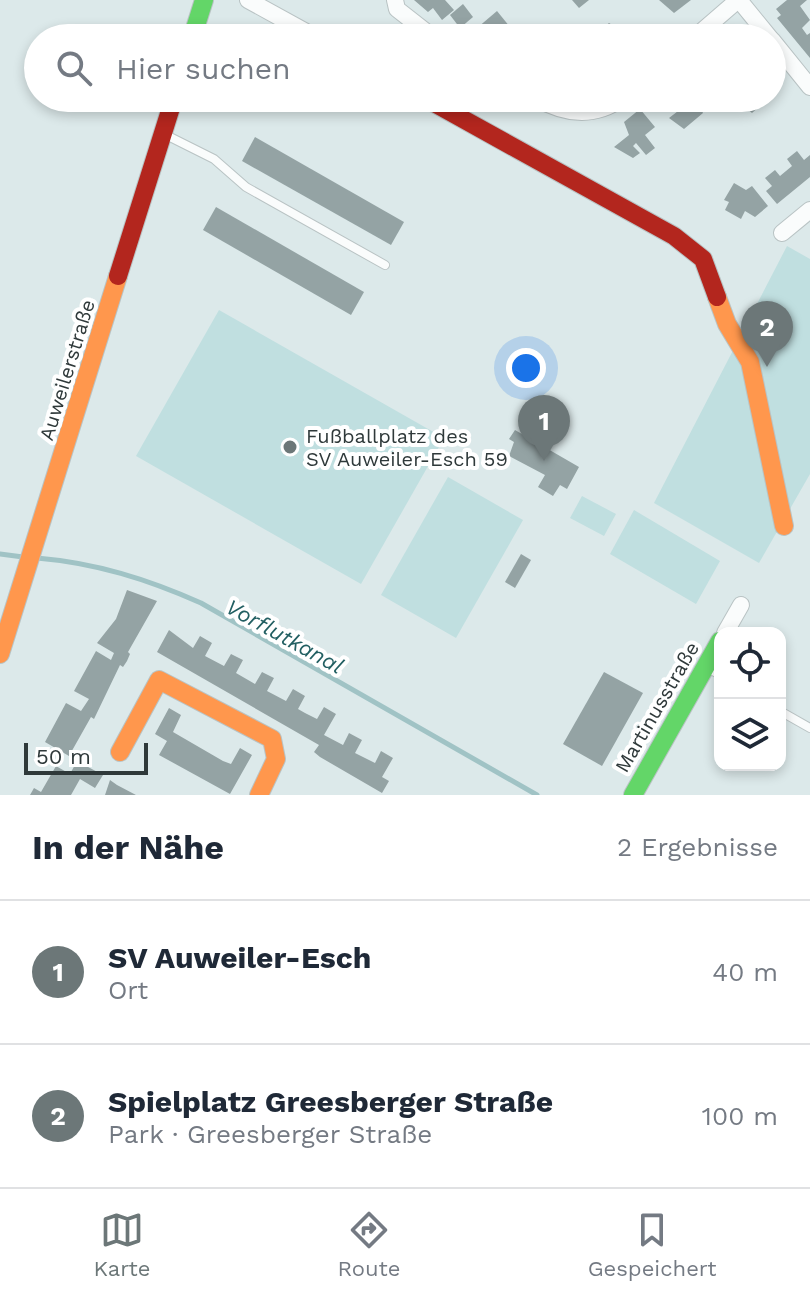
<!DOCTYPE html>
<html lang="de">
<meta charset="utf-8">
<style>
:root{--surface:#fff;--page:#f6f6f7;--text:#1f2937;--muted:#747a83;--line:#e0e1e3;--accent:#6c7778}
body{margin:0;font-family:"Work Sans",sans-serif;background:var(--page);color:var(--text)}
.controls{position:absolute;right:24px;bottom:24px;display:grid;overflow:hidden;border-radius:16px;box-shadow:0 4px 12px #0003}
.controls button{width:72px;height:72px;display:grid;place-items:center;padding:0;border:0;border-bottom:2px solid var(--line);background:var(--surface);color:var(--text);font:40px sans-serif}
.scale{position:absolute;left:24px;bottom:20px;width:124px;box-sizing:border-box;padding-left:8px;border:4px solid #2f393a;border-top:0;font-size:22px;line-height:28px;white-space:nowrap;color:#2f393a;-webkit-text-stroke:6px #fff;paint-order:stroke}
.you{position:absolute;left:526px;top:368px;width:28px;height:28px;margin:-20px;border:6px solid #fff;border-radius:50%;background:#1a73e8;box-shadow:0 0 0 12px #1a73e833}
.badge{display:grid;place-items:center;width:52px;height:52px;border-radius:50%;background:var(--accent);color:#fff;font-size:26px;font-weight:700}
.pin{position:absolute;translate:-50% -66px;filter:drop-shadow(0 2px 4px #0008)}
.pin::after{content:'';position:absolute;top:42px;width:28px;height:24px;background:inherit;clip-path:polygon(0 0,100% 0,50% 100%)}
.list{margin:0;padding:0;list-style:none}
h2{display:flex;justify-content:space-between;align-items:center;height:104px;margin:0;padding:0 32px;font-size:34px}
h2 small{font-size:26px;font-weight:400;color:var(--muted)}
.list li{display:grid;grid-template-columns:52px 1fr auto;gap:24px;align-items:center;box-sizing:border-box;height:144px;padding:0 32px;border-top:2px solid var(--line)}
.list b{display:block;font-size:30px;white-space:nowrap}
.list p{margin:0;font-size:26px;white-space:nowrap;color:var(--muted)}
.list em{font-size:26px;font-style:normal;color:var(--muted)}
.icon{flex:none;width:44px;height:44px;fill:none;stroke:currentColor;stroke-width:2;stroke-linecap:round;stroke-linejoin:round}
.map{position:relative;flex:none;width:810px;height:795px;overflow:hidden}
.search{position:absolute;background:var(--surface);box-shadow:0 4px 12px #0003;left:24px;right:24px;top:24px;height:88px;display:flex;align-items:center;gap:20px;box-sizing:border-box;padding:0 28px;border-radius:44px;color:var(--muted);font-size:30px}
.sheet{height:392px;background:var(--surface)}
nav{display:flex;justify-content:space-around;align-items:center;box-sizing:border-box;height:112px;border-top:2px solid var(--line);background:var(--surface);font-size:22px;color:var(--muted)}
nav a{display:grid;justify-items:center;gap:4px}
nav .on{color:var(--accent)}
.map>svg:first-child{display:block}
.green{fill:#c0dfe0}
.lines{fill:none;stroke-linecap:round;stroke-linejoin:round}
.stream{stroke:#a0c3c5;stroke-width:5}
.building{fill:#94a3a4}
.lane-casing{stroke:#b9c3c4;stroke-width:10}
.street-casing{stroke:#b9c3c4;stroke-width:18}
.fast-casing{stroke:#b9c3c4;stroke-width:20}
.slow-casing{stroke:#b9c3c4;stroke-width:20}
.jam-casing{stroke:#b9c3c4;stroke-width:20}
.lane{stroke:#fafcfc;stroke-width:8}
.street{stroke:#fafcfc;stroke-width:16}
.fast{stroke:#63d668;stroke-width:18}
.slow{stroke:#ff974d;stroke-width:18}
.jam{stroke:#b3261e;stroke-width:18}
.poi-dot{fill:#6c7778;stroke:#fff;stroke-width:3}
.labels{text-anchor:middle;stroke-width:8;stroke-linejoin:round;paint-order:stroke}
.street-label{font-size:20px;fill:#2f393a;stroke:#fff}
.poi-label{font-size:20px;fill:#2f393a;stroke:#fff;text-anchor:start}
.water-label{font-size:22px;font-style:italic;fill:#225f62;stroke:#fff}
</style>
<div class="map">
<svg width="810" height="795" viewBox="0 0 810 795">
<rect width="100%" height="100%" fill="#dce9ea"/>
<!-- green -->
<g class="green">
<path d="M787 246 810 259V474L759 563 654 503Z"/>
<path d="M219 310 444 438 361 584 136 456Z"/>
<path d="M448 477 523 520 456 638 381 595Z"/>
<path d="M582 496 616 514 604 536 570 518Z"/>
<path d="M634 510 720 561 696 604 610 554Z"/>
</g>
<g class="lines">
<!-- stream -->
<g class="stream">
<path d="M0 554 23 557"/>
<path d="M37 558C96 563 147 579 201 603L537 795"/>
</g>
</g>
<!-- building -->
<g class="building">
<path d="M414 0H445L454 10 442 20 433 8 428 12Z"/>
<path d="M572 0H589L579 8Z"/>
<path d="M659 0H691L674 13Z"/>
<path d="M787 0H807L800 6 810 20 802 28 807 35 810 33V58L777 18 781 15 776 9Z"/>
<path d="M463 4 473 17 460 28 450 15Z"/>
<path d="M497 11 515 33 509 38H485L477 28Z"/>
<path d="M609 23 614 26 619 36 636 25 652 38H593L589 33 600 24 603 28Z"/>
<path d="M673 98H696L703 113 684 129 669 118 682 108Z"/>
<path d="M744 98H759L763 103 752 113 739 102Z"/>
<path d="M640 109 655 127 645 135 655 148 646 155 636 143 633 146 640 153 633 158 614 147 629 135 624 122Z"/>
<path d="M255 137 404 222 391 245 242 161Z"/>
<path d="M797 151 804 160 810 155V177L777 204 766 191 772 186 765 178 775 170 780 176 792 166 787 159Z"/>
<path d="M734 183 746 190 752 186 768 206 755 217 745 211 741 219 725 210 729 202 724 200Z"/>
<path d="M216 207 364 292 351 315 203 230Z"/>
<path d="M515 430 579 467 567 489 560 485 553 496 538 487 545 475 509 456 514 442 509 439Z"/>
<path d="M521 554 531 560 515 588 505 582Z"/>
<path d="M127 590 157 601 128 652 130 654 127 661 123 667 120 665 94 719 91 717 69 756 45 742 66 703 81 711 89 699 74 691 96 651 111 660 114 653 97 643 116 619Z"/>
<path d="M169 630 193 648 200 636 212 643 205 656 224 666 231 654 243 660 236 673 255 684 262 672 274 678 267 691 286 701 293 689 305 696 298 709 305 713 317 719 324 707 336 714 324 735 343 745 349 733 362 740 355 753 375 763 381 751 393 758 382 777 389 781 382 793 320 757 314 752 319 745 157 652Z"/>
<path d="M604 672 643 693 602 766 563 744Z"/>
<path d="M169 708 181 715 173 732 223 761 231 764 240 748 252 755 230 794 159 755 167 741 155 734Z"/>
<path d="M77 761 103 775 95 788 80 779 71 795H30L34 788 41 792 56 766 70 774Z"/>
<path d="M110 780 117 785 136 795H105Z"/>
</g>
<g class="lines">
<defs>
<g id="lane">
<path d="M166 135 214 159 246 187 385 265"/>
<path d="M706 667 720 675"/>
<path d="M780 711 810 728"/>
</g>
<g id="street">
<path d="M248 0 317 38"/>
<path d="M395 0 397 9 434 38"/>
<path d="M739 0 770 38"/>
<path d="M694 38 738 0"/>
<path d="M772 40 810 87"/>
<path d="M535 98C565 114 593 119 623 98"/>
<path d="M782 233 810 210"/>
<path d="M725 633 741 605"/>
</g>
<g id="fast">
<path d="M192 38 204 0"/>
<path d="M633 795 720 641"/>
</g>
<g id="slow">
<path d="M717 297 727 324 750 362 784 526"/>
<path d="M0 654 118 276"/>
<path d="M120 752 159 680 272 739 276 759 259 795"/>
</g>
<g id="jam">
<path d="M425 98 674 236 703 259 717 297"/>
<path d="M118 276 174 98"/>
</g>
</defs>
<!-- lane casing -->
<use href="#lane" class="lane-casing"/>
<!-- street casing -->
<use href="#street" class="street-casing"/>
<!-- fast casing -->
<use href="#fast" class="fast-casing"/>
<!-- slow casing -->
<use href="#slow" class="slow-casing"/>
<!-- jam casing -->
<use href="#jam" class="jam-casing"/>
<!-- lane -->
<use href="#lane" class="lane"/>
<!-- street -->
<use href="#street" class="street"/>
<!-- fast -->
<use href="#fast" class="fast"/>
<!-- slow -->
<use href="#slow" class="slow"/>
<!-- jam -->
<use href="#jam" class="jam"/>
</g>
<!-- markers -->
<circle class="poi-dot" cx="290" cy="447" r="8"/>
<g class="labels">
<!-- street labels -->
<g class="street-label">
<text transform="translate(67 370) rotate(-73)" y="7">Auweilerstraße</text>
<text transform="translate(657 707) rotate(-60)" y="7">Martinusstraße</text>
</g>
<!-- poi labels -->
<g class="poi-label">
<text x="306" y="443">Fußballplatz des<tspan x="306" dy="23">SV Auweiler-Esch 59</tspan></text>
</g>
<!-- water labels -->
<g class="water-label">
<text transform="translate(285 636) rotate(29)" y="8">Vorflutkanal</text>
</g>
</g>
</svg>
<div class="controls">
<button><svg class="icon" aria-label="locate" viewBox="0 0 24 24"><circle cx="12" cy="12" r="6"/><path d="M12 2v4M12 18v4M2 12h4M18 12h4"/></svg></button>
<button><svg class="icon" aria-label="layers" viewBox="0 0 24 24"><path d="M12 4l9 5-9 5-9-5zM3 14l9 5 9-5"/></svg></button>
</div>
<div class="scale">50 m</div>
<div class="you"></div>
<div class="pin badge" style="left:544px;top:461px">1</div>
<div class="pin badge" style="left:767px;top:367px">2</div>
<div class="search"><svg class="icon" aria-label="search" viewBox="0 0 24 24"><circle cx="10" cy="10" r="6"/><path d="M15 15l6 6"/></svg>Hier suchen</div>
</div>
<section class="sheet">
<h2>In der Nähe<small>2 Ergebnisse</small></h2>
<ul class="list">
<li><span class="badge">1</span><div><b>SV Auweiler-Esch</b><p>Ort</p></div><em>40 m</em></li>
<li><span class="badge">2</span><div><b>Spielplatz Greesberger Straße</b><p>Park · Greesberger Straße</p></div><em>100 m</em></li>
</ul>
</section>
<nav>
<a class="on"><svg class="icon" aria-label="map" viewBox="0 0 24 24"><path d="M3 6l6-2 6 2 6-2v14l-6 2-6-2-6 2zM9 4v14M15 6v14"/></svg>Karte</a>
<a><svg class="icon" aria-label="directions" viewBox="0 0 24 24"><path d="M12 3l9 9-9 9-9-9zM9 14v-3h6M13 9l2 2-2 2"/></svg>Route</a>
<a><svg class="icon" aria-label="saved" viewBox="0 0 24 24"><path d="M7 4h10v16l-5-4-5 4z"/></svg>Gespeichert</a>
</nav>
